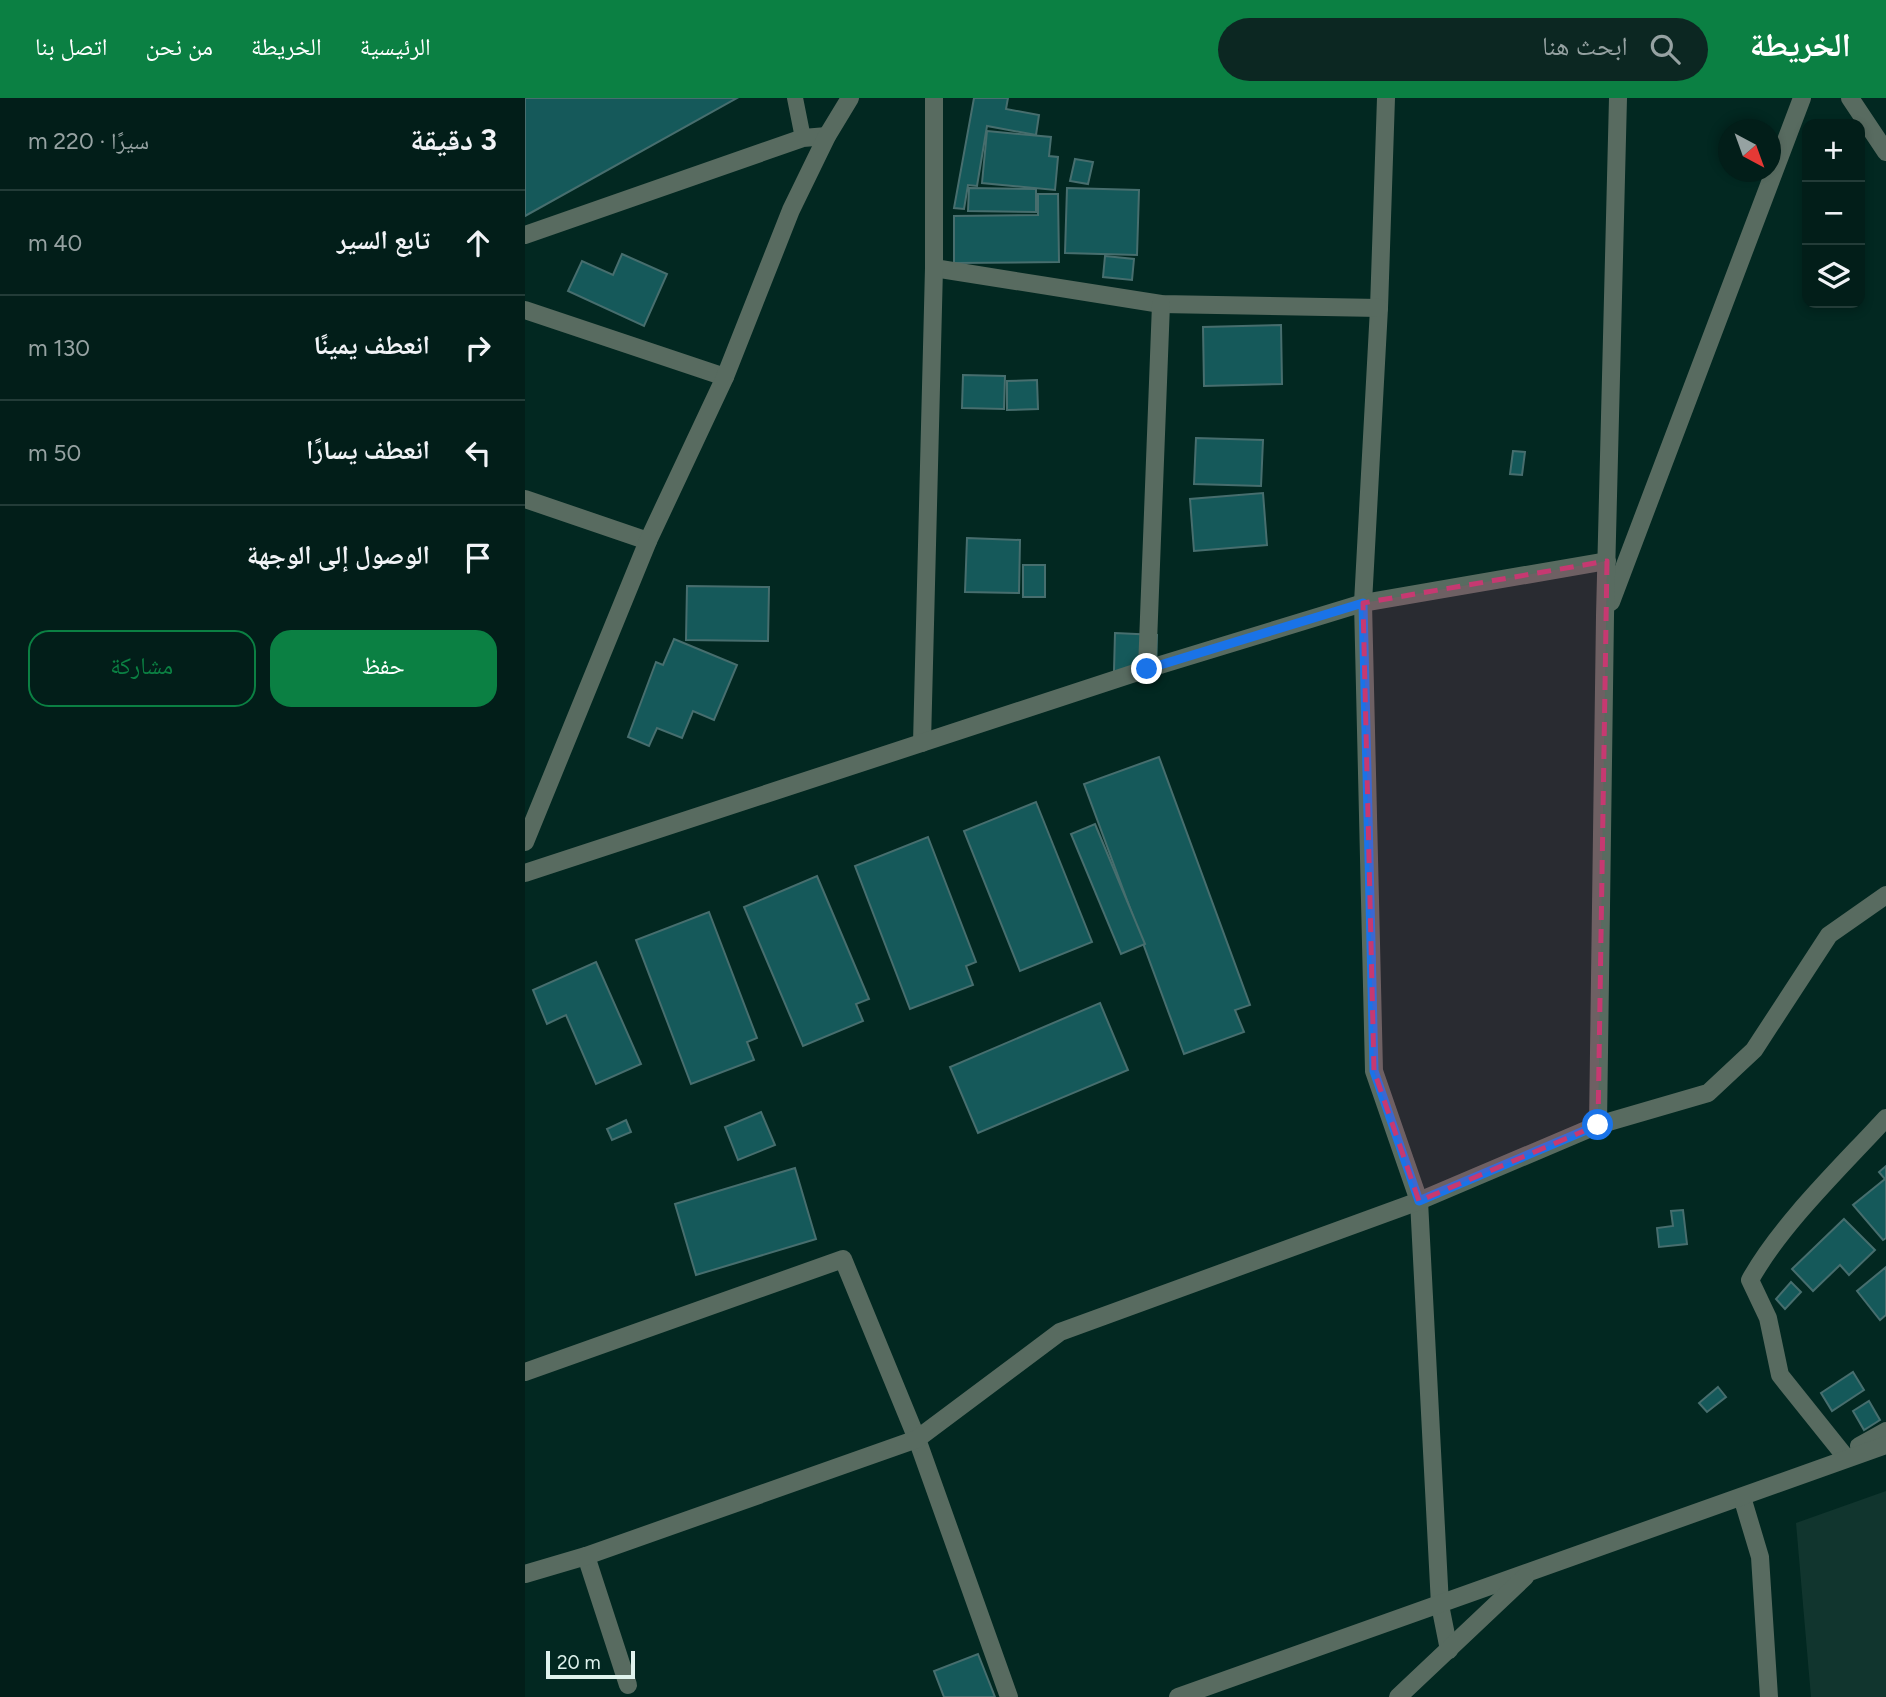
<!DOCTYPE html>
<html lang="ar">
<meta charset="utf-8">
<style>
:root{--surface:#021e19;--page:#0c2722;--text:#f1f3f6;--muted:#96a2a2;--line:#233c38;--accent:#0b8043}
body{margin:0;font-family:Figtree,"Noto Naskh Arabic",sans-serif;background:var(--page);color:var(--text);direction:rtl}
.controls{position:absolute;right:21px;top:21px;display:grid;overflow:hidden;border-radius:14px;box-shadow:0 4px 10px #0003}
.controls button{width:63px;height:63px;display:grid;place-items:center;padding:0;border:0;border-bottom:2px solid var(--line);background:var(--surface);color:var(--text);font:35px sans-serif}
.compass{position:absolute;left:1193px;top:21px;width:63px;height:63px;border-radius:50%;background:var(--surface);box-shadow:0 4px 10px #0003;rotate:139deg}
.scale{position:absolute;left:21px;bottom:18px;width:89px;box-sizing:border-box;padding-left:7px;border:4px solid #dff3ed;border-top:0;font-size:19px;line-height:24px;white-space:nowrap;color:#dff3ed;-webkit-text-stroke:5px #022821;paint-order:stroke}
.stop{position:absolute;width:21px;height:21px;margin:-16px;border:5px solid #1a73e8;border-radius:50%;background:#fff}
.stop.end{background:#1a73e8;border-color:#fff;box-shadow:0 2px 7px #0008}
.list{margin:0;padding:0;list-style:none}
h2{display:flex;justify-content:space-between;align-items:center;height:91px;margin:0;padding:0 28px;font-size:30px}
h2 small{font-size:23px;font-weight:400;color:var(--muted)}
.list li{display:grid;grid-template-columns:46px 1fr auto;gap:21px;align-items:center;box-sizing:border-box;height:105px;padding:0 28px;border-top:2px solid var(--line)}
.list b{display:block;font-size:26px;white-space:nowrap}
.list em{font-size:23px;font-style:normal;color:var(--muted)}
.actions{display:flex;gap:14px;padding:21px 28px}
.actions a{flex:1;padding:16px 0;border:2px solid var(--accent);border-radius:21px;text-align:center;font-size:24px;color:var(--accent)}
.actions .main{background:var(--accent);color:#fff}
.icon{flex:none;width:38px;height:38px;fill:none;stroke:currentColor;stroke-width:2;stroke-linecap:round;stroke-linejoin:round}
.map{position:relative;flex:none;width:1361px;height:1599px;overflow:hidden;direction:ltr}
header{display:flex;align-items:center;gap:42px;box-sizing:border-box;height:98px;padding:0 35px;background:var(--accent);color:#fff}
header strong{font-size:33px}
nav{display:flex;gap:38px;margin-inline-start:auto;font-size:24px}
.search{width:490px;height:63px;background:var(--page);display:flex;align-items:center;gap:18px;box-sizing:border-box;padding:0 24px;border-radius:38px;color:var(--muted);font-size:26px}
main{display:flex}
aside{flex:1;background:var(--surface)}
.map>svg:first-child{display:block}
.built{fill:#11352e}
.building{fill:#15595a;stroke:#476e6e;stroke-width:2}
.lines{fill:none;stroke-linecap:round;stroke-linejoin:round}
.lane{stroke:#586b60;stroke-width:16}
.street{stroke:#586b60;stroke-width:18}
.route{stroke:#1a73e8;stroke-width:9}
.marked{fill:#c63971;fill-opacity:0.2;stroke:#c63971;stroke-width:5;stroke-dasharray:14 9;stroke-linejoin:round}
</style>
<header>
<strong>الخريطة</strong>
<div class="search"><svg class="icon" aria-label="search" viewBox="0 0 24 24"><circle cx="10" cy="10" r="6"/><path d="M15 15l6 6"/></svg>ابحث هنا</div>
<nav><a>الرئيسية</a><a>الخريطة</a><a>من نحن</a><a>اتصل بنا</a></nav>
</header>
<main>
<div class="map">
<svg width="1361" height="1599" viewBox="0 0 1361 1599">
<rect width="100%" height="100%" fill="#022821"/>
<!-- built -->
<path class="built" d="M1361 1393V1599H1286L1271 1425Z"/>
<!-- building -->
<g class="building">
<path d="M0 0H212L0 118Z"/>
<path d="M449 0H483L481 11 514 17 511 37 462 28 452 88 443 87 439 111 429 110Z"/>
<path d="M462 33 526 39 524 58 533 59 530 92 457 85Z"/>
<path d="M550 61 568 64 563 86 545 83Z"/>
<path d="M444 90 511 91V114L443 113Z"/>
<path d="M542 90 614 92 612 157 540 155Z"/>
<path d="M513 96H533L534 164 429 165V118L513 117Z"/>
<path d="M97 156 142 176 119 228 43 193 57 163 88 177Z"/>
<path d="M580 158 609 161 607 182 578 179Z"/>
<path d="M756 227 757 286 679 288 678 229Z"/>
<path d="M438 277 480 278 479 311 437 310Z"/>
<path d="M512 282 513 311 482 312V283Z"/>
<path d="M671 340 738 342 736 388 669 386Z"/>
<path d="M988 353 1000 354 997 377 985 376Z"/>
<path d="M738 395 742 447 669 453 665 401Z"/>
<path d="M442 440 495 442 494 495 440 494Z"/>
<rect x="498" y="467" width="22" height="32"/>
<path d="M162 488 244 489 243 543 161 542Z"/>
<path d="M590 535 632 537 631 573H589Z"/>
<path d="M149 541 212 567 189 622 168 613 157 640 132 630 124 648 103 639 131 564 138 567Z"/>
<path d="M634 659 725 907 710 912 719 934 659 956 559 686Z"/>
<path d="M511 704 567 844 495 873 439 733Z"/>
<path d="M570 726 620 846 596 856 546 736Z"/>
<path d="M403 739 451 864 441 868 448 887 385 911 330 768Z"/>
<path d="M292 778 344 901 331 906 338 923 278 948 219 809Z"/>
<path d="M184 814 232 940 222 944 229 962 166 986 111 842Z"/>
<path d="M71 864 116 966 71 986 41 917 22 926 8 892Z"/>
<path d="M575 905 603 972 453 1035 425 969Z"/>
<path d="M236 1014 250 1047 213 1062 200 1029Z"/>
<path d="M101 1022 106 1034 87 1042 82 1031Z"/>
<path d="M1361 1068V1140L1358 1142 1328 1107 1360 1081 1354 1074Z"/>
<path d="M270 1070 291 1141 171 1177 150 1106Z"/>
<path d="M1158 1112 1162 1146 1134 1149 1132 1130 1148 1128 1146 1113Z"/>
<path d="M1319 1121 1350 1152 1324 1177 1315 1167 1288 1193 1267 1171Z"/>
<path d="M1361 1169V1217L1355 1222 1332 1193Z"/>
<path d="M1266 1184 1276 1194 1260 1211 1251 1201Z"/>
<path d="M1328 1274 1339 1292 1307 1313 1296 1295Z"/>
<path d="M1193 1289 1201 1299 1182 1314 1174 1305Z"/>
<path d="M1344 1303 1355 1322 1339 1332 1328 1313Z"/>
<path d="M453 1556 470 1599H419L409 1573Z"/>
</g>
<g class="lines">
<!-- lane -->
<path class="lane" d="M270 0 278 40"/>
<!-- street -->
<g class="street">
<path d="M861 0 854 210 838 505 849 973 894 1103 915 1507 924 1552"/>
<path d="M1325 0 1361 54"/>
<path d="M0 137 278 40 302 38"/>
<path d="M409 170 636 206 854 210"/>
<path d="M0 212 200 279"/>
<path d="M0 401 123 443"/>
<path d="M1086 504 1277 0"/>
<path d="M622 571 636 206"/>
<path d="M397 645 409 170V0"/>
<path d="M0 744 123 443 200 279 266 112 302 38 325 0"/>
<path d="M0 775 622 571 838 505 1082 463"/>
<path d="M1073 1027 1080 518 1093 0"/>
<path d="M0 1274 318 1161 392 1341 484 1599"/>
<path d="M1334 1348 1361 1333"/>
<path d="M1319 1357 1255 1277 1243 1220 1225 1182C1256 1126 1317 1068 1361 1020"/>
<path d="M1217 1399 1235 1459 1244 1599"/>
<path d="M61 1458 103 1587"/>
<path d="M0 1476 61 1458 392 1341 535 1234 894 1103 1073 1027 1183 995 1229 952 1304 837 1361 797"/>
<path d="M653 1599 1361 1347"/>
<path d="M873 1599 1000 1479"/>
</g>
</g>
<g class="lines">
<!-- route -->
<path class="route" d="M622 571 838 505 849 973 894 1103 1073 1027"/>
</g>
<!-- marked area -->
<path class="marked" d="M1082 463 1073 1027 894 1103 849 973 838 505Z"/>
</svg>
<div class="controls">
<button>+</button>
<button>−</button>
<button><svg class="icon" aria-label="layers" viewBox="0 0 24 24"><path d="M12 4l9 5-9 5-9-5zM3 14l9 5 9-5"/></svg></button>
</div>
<svg class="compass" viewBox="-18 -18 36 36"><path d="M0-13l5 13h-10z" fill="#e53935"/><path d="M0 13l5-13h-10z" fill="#96a2a2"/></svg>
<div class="scale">20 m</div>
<div class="stop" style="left:1073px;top:1027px"></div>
<div class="stop end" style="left:622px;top:571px"></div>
</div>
<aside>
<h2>3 دقيقة<small>سيرًا · 220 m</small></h2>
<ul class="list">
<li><svg class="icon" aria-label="ahead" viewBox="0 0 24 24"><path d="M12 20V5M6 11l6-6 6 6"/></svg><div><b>تابع السير</b></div><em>40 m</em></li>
<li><svg class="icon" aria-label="right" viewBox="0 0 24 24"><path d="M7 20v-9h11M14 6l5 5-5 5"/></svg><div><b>انعطف يمينًا</b></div><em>130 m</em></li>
<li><svg class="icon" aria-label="left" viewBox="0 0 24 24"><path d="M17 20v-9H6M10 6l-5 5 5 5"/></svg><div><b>انعطف يسارًا</b></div><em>50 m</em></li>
<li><svg class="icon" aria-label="arrive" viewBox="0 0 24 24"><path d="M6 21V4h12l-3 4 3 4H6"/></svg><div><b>الوصول إلى الوجهة</b></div></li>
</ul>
<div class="actions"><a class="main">حفظ</a><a>مشاركة</a></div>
</aside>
</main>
